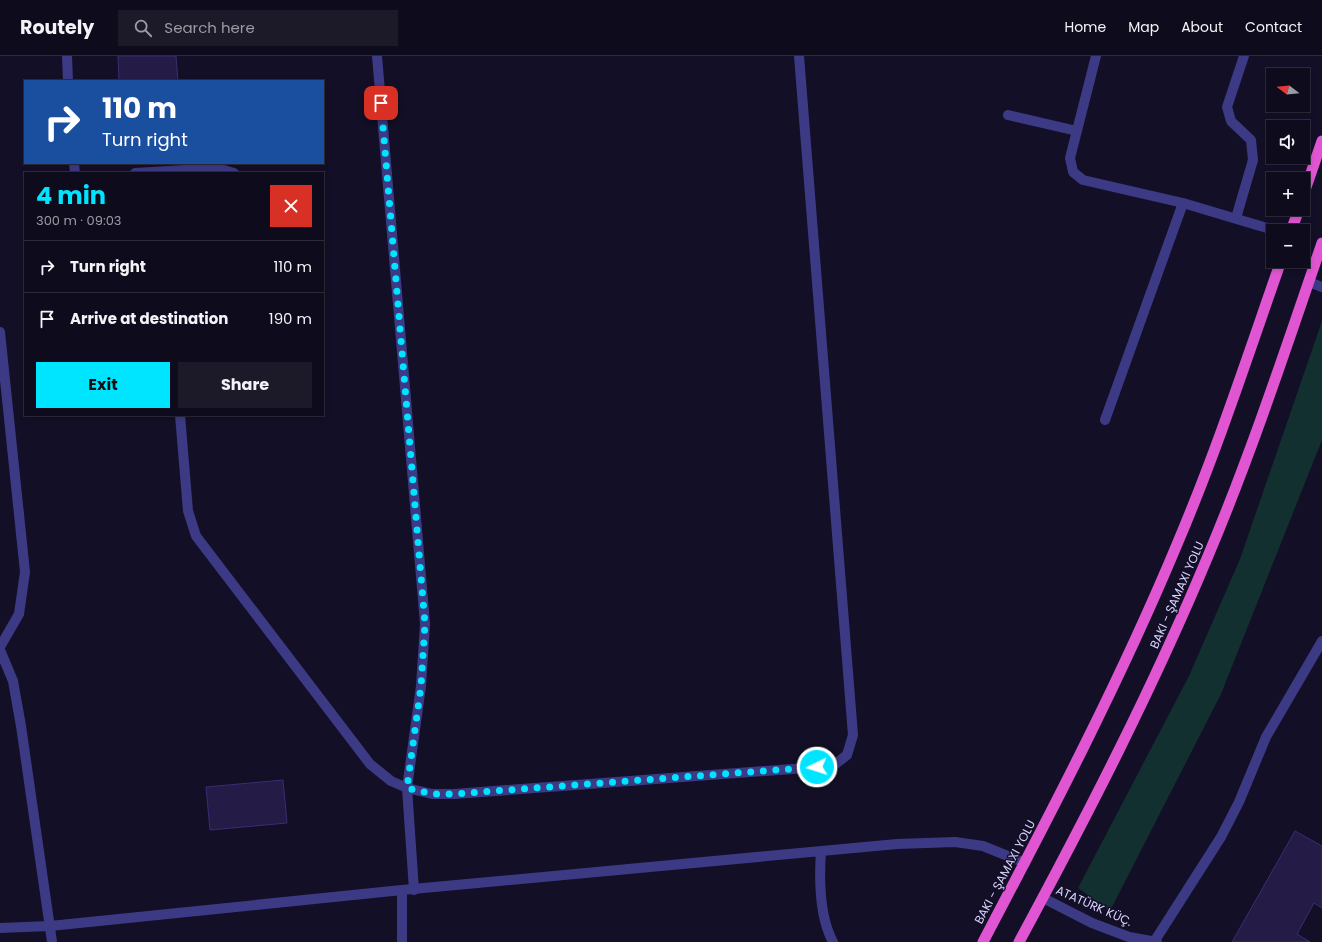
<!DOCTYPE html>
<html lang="en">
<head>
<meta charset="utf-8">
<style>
  :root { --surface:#0e0b1c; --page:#1c1929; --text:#f1f3f6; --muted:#9b9ba3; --line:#2e2b3b; --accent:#00e5ff }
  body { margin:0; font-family:Poppins,sans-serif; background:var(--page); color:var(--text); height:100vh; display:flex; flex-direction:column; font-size:15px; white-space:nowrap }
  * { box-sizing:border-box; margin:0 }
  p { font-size:13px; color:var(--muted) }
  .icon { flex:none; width:22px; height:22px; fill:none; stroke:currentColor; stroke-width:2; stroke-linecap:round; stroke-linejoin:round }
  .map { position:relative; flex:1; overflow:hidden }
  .side { position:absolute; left:24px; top:116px; width:300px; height:244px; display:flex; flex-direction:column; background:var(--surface); border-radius:0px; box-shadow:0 2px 6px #0003,0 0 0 1px var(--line) }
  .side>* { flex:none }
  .hud { position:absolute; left:24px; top:24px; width:300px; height:84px; border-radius:0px; box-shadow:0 2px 6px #0003,0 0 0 1px var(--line); background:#1a4fa0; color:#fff; overflow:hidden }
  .needle { width:26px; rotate:286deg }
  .fabs { position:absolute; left:1266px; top:12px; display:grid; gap:8px }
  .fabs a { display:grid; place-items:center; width:44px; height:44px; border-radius:0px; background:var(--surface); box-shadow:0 2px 6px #0003,0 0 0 1px var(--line); font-size:20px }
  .pin { position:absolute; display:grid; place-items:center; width:34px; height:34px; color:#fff; margin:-17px; border-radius:8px; box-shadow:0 2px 6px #0006 }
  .me { position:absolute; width:44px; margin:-22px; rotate:266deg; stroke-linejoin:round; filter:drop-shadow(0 0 3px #0008) }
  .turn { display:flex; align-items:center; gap:14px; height:84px; padding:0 12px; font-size:18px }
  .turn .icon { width:52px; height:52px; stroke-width:2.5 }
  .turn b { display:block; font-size:28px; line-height:34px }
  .round { display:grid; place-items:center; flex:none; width:42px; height:42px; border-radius:0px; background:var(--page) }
  .summary { display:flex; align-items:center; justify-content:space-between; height:68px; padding:0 12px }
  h1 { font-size:24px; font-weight:700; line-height:30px; color:var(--accent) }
  .cta { display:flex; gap:8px; margin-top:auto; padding:8px 12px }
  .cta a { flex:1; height:46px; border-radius:0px; background:var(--accent); color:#111; font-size:16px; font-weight:700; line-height:46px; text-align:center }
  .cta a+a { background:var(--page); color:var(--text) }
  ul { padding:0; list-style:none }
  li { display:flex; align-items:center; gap:12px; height:52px; padding:0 12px; border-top:1px solid var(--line) }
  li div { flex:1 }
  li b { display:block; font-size:15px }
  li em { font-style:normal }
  header { display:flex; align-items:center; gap:24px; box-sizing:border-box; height:56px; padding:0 20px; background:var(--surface); border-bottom:1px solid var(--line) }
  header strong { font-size:19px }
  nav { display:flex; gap:22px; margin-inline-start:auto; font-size:14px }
  .search { width:280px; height:36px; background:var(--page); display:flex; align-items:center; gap:10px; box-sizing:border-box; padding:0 14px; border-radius:0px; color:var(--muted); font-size:15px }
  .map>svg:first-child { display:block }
  .green { fill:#12302f }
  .building { fill:#241b47; stroke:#3b2d73 }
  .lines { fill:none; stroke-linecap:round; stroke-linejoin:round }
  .service { stroke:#3d3a85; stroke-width:10 }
  .minor { stroke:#3d3a85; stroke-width:10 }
  .trunk { stroke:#e055d1; stroke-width:11 }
  .route { stroke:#00e5ff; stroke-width:7; stroke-dasharray:0 12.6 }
  .labels { text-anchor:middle; stroke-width:3; stroke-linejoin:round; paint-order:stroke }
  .street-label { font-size:12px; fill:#d9d4ff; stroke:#130f26 }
</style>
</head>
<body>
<header>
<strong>Routely</strong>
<div class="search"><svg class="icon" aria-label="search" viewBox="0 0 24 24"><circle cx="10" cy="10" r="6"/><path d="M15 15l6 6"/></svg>Search here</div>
<nav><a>Home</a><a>Map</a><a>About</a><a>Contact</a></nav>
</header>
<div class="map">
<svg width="1322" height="886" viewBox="0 0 1322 886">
  <rect width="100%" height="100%" fill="#130f26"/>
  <path class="green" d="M 1322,265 L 1322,384 L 1221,638 L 1110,855 L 1078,832 L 1189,620 L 1240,503 Z"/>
  <path class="building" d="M 118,0 L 176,0 L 178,25 L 119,25 Z
    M 283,724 L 287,767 L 210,774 L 206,731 Z
    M 1295,775 L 1322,790 L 1322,852 L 1314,847 L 1297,878 L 1310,886 L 1232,886 Z"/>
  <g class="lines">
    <path class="service" d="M 67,0 L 68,25
      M 377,0 L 425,568 L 421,630 L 407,732 L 432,738 L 454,738 L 833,710 L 847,699 L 853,679 L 799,0
      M 74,107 L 75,117
      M 135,117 L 217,112 L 234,117
      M 180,359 L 188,455 L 196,480 L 370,708 L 391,725 L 407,732 L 414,834
      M 1154,886 L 1221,781 L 1239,746 L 1266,681 L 1322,585"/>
    <path class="minor" d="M 1096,0 L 1070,102 L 1073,116 L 1083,124 L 1183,147 L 1277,175
      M 1008,59 L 1077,75
      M 1236,162 L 1253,104 L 1251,84 L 1231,65 L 1227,51 L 1244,0
      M 1309,226 L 1322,231
      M 0,276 L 25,516 L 19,558 L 0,591
      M 1105,364 L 1183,147
      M 0,594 L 13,625 L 21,670 L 52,886
      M 821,795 C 819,824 819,860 833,886
      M 402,834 L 402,886
      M 1043,842 L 1092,867 L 1129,881 L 1157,886
      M 0,872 L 50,870 L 402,834 L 897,788 L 955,786 L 983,790 L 1025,807"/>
    <path class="trunk" d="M 1303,140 L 1322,85
      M 1291,175 L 1299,153
      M 983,886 C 1052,755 1121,623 1178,486 C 1217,394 1248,299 1281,205
      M 1019,886 C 1087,760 1153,632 1208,500 C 1251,398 1286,292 1322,187"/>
  </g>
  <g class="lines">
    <path class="route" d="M 381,47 L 425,568 L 421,630 L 407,732 L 432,738 L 454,738 L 817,711"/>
  </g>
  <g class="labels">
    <g class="street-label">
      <text transform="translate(1177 539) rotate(-66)" y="4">BAKI - ŞAMAXI YOLU</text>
      <text transform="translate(1005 816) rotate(-62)" y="4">BAKI - ŞAMAXI YOLU</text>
      <text transform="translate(1094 850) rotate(24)" y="4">ATATÜRK KÜÇ.</text>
    </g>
  </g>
</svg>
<div class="fabs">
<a><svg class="needle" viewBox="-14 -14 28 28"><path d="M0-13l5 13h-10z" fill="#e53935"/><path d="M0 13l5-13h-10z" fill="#9b9ba3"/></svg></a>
<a><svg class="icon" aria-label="sound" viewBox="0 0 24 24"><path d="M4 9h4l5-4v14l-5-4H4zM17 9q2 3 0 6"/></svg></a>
<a>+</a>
<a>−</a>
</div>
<div class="pin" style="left:381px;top:47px;background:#d93025"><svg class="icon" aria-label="arrive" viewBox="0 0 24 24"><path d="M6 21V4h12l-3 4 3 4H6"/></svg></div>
<svg class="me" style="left:817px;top:711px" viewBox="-20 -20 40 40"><circle r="17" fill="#00e5ff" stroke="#fff" stroke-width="3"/><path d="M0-11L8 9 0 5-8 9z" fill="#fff"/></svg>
<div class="hud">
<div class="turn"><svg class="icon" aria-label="right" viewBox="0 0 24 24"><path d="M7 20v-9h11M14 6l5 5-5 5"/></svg><div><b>110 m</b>Turn right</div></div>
</div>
<section class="side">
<div class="summary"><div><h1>4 min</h1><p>300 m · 09:03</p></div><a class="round" style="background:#d93025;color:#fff"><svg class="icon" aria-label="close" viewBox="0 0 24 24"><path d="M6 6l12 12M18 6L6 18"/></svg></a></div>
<ul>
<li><svg class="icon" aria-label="right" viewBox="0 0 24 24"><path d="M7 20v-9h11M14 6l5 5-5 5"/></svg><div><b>Turn right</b></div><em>110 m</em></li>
<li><svg class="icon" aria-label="arrive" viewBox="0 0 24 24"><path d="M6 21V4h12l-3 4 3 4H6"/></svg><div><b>Arrive at destination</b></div><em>190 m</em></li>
</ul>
<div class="cta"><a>Exit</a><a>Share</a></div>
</section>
</div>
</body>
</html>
